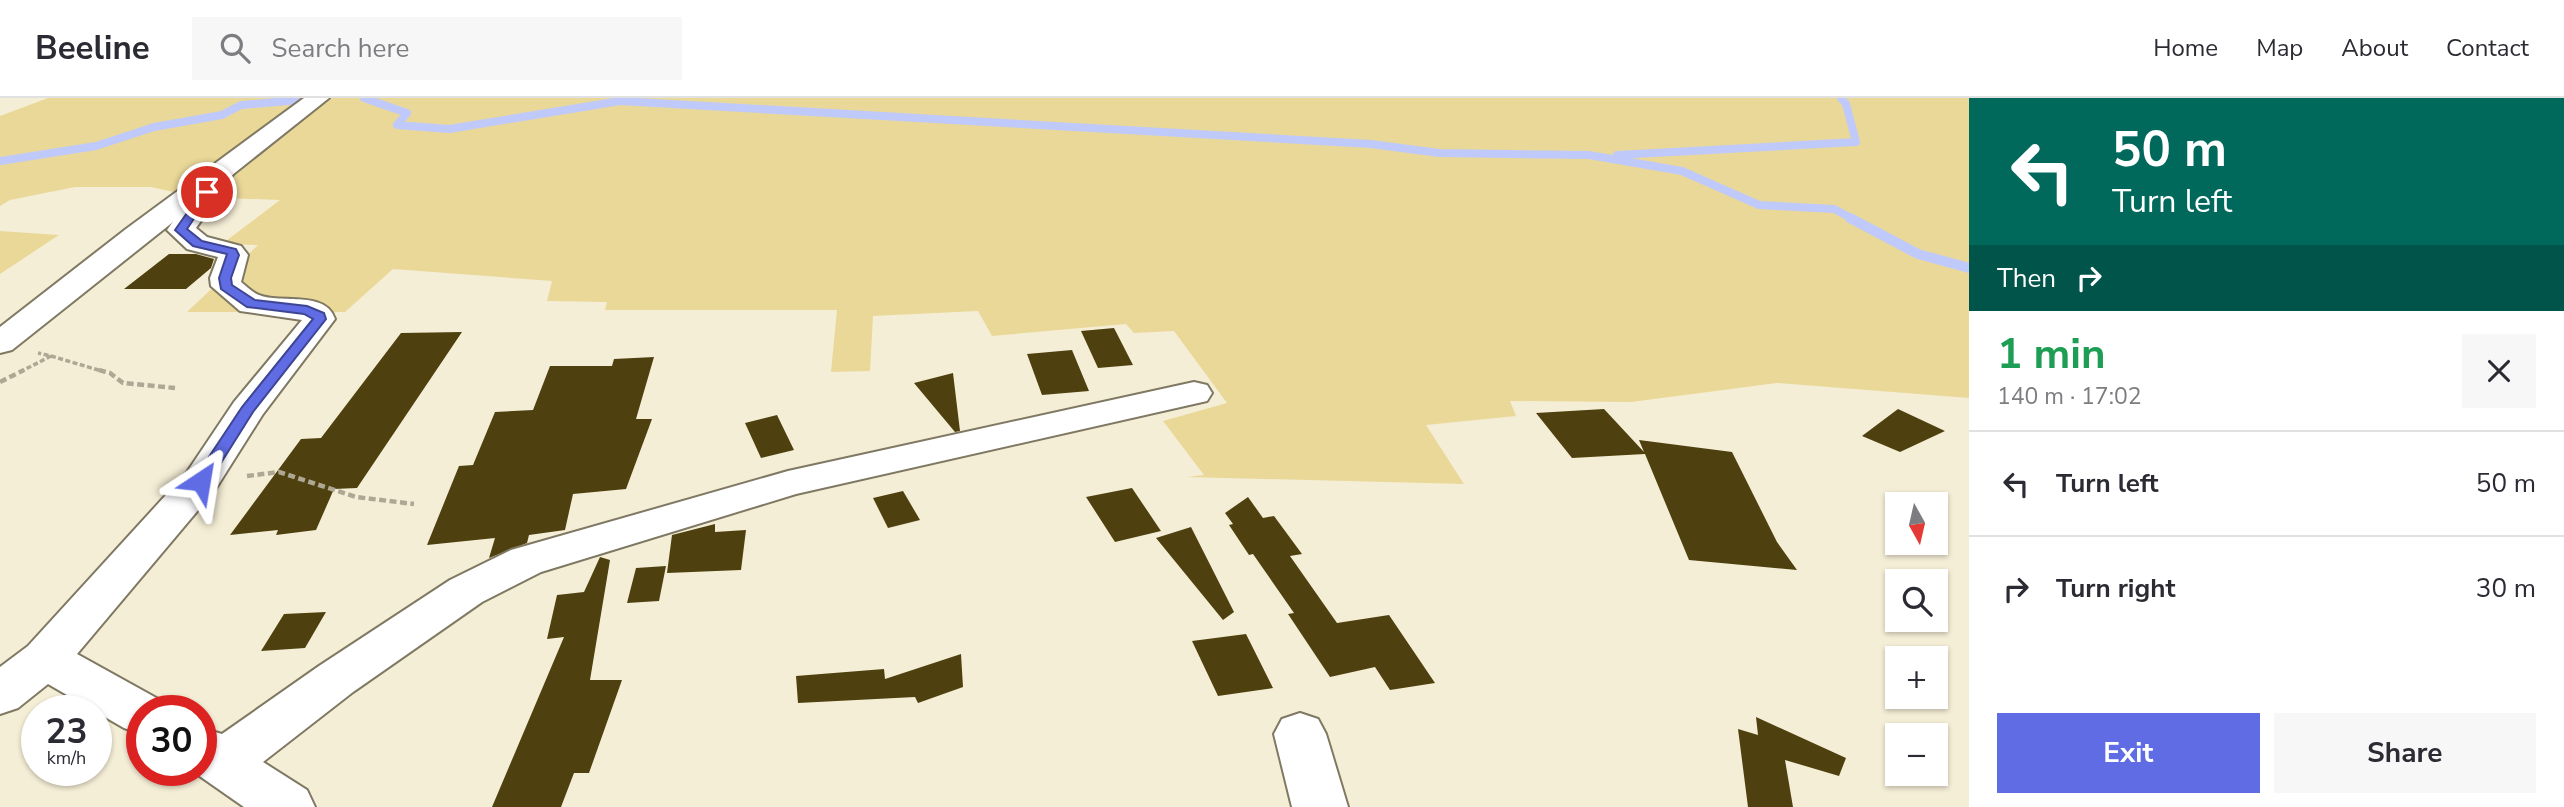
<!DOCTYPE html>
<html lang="en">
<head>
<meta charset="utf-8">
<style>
  :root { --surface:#fff; --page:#f7f7f7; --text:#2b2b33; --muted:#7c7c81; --line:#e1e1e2; --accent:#5f6ce4 }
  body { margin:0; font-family:"Nunito Sans",sans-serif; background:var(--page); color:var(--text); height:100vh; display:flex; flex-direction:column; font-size:26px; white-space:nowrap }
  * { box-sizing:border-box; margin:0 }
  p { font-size:23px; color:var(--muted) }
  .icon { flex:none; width:38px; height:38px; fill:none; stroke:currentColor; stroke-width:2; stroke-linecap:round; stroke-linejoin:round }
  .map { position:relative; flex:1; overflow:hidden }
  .side { display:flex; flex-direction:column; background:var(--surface); width:595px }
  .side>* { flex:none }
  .banner { background:#00695c; color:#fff; overflow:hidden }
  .needle { width:46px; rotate:172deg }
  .tools { position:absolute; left:1885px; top:394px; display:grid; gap:14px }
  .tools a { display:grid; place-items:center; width:63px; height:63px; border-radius:0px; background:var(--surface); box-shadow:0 2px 5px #0004; font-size:35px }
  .speed { position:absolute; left:21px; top:597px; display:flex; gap:14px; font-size:35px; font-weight:700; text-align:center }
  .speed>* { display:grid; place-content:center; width:91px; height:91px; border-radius:50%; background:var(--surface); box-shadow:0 2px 5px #0004; line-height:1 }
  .speed small { font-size:18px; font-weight:400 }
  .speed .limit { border:10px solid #d22; background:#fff; color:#111 }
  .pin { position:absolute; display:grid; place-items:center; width:60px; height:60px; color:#fff; margin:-30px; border:4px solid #fff; border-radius:50%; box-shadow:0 2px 7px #0007 }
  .me { position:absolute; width:77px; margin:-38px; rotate:33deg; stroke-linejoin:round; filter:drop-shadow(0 0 5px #0008) }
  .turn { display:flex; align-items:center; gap:24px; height:147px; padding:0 28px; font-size:32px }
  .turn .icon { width:91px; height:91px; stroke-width:2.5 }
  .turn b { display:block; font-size:49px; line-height:60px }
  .then { display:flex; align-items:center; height:66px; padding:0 28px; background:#0003; gap:14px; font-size:26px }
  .round { display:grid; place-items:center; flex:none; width:74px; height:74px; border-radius:0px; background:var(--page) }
  .head { display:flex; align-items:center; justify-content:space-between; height:119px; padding:0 28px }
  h1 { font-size:42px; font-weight:700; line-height:52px; color:#1e9e55 }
  .primary-button { display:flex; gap:14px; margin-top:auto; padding:14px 28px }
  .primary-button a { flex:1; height:80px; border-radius:0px; background:var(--accent); color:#fff; font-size:28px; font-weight:700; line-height:80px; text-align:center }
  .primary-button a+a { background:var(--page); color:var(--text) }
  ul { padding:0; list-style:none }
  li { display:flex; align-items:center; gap:21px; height:105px; padding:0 28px; border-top:2px solid var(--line) }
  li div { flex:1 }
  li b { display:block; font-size:26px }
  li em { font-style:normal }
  header { display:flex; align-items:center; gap:42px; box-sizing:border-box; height:98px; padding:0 35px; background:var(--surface); border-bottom:2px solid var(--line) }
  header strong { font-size:33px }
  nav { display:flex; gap:38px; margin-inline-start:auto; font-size:24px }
  .search { width:490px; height:63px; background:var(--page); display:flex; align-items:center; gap:18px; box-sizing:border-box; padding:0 24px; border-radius:0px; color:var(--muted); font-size:26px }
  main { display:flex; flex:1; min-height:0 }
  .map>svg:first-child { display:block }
  .green { fill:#ead899 }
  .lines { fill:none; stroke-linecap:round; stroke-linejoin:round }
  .stream-far1 { stroke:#bfcafa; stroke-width:8 }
  .stream { stroke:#bfcafa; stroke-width:10 }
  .building { fill:#4e410f }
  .minor-casing { stroke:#7f7862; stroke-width:4 }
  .major-casing { stroke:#7f7862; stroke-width:4 }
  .path-far1 { stroke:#ada794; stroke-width:3.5; stroke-dasharray:5 2.5; stroke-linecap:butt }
  .path { stroke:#ada794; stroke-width:4.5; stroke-dasharray:7 3.5; stroke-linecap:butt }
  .minor { fill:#fff; fill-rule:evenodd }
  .major { fill:#fff; fill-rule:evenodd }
  .route { fill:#5f6ce4; stroke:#3e4694; stroke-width:2 }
</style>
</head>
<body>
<header>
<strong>Beeline</strong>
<div class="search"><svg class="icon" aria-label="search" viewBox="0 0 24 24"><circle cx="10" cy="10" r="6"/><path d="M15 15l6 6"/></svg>Search here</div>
<nav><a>Home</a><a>Map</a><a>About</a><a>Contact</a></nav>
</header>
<main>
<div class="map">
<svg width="1969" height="709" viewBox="0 0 1969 709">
  <rect width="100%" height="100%" fill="#f5eed6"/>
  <path class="green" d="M 48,0 L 1969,0 L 1969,300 L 1777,285 L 1631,304 L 1510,303 L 1516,318 L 1426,327 L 1464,386 L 1187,379 L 1204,377 L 1163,323 L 1227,305 L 1174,233 L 1134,235 L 1126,226 L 992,238 L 978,213 L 873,218 L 870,273 L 831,274 L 837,212 L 605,212 L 607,204 L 547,203 L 552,183 L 393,171 L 345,214 L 187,214 L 258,147 L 222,146 L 280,102 L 196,99 L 151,89 L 75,89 L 10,102 L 0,108 L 0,18 Z
    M 0,133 L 59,137 L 0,176 Z"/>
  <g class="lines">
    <path class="stream-far1" d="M 364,0 L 407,15 L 397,27 L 449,31 L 620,3 L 1371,46 L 1439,55 L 1589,57 L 1682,73 L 1759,107 L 1834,111 L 1853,121
      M 1617,57 L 1856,44 L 1846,6 L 1841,0
      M 0,63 L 96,48 L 154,29 L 222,17 L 241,7 L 324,0"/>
    <path class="stream" d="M 1850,120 L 1918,156 L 1969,170"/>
  </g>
  <path class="building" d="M 169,156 L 196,156 L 214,161 L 211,170 L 186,191 L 124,191 Z
    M 1114,230 L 1133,267 L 1098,270 L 1081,233 Z
    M 462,234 L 357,390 L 334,391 L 316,432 L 276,437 L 278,432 L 230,437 L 301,341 L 321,340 L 401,235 Z
    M 1072,252 L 1089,293 L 1042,297 L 1027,256 Z
    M 654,259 L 636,321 L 652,321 L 626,391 L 573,396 L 565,432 L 529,437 L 527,445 L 489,460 L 495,440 L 427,447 L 459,368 L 473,367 L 495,314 L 533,312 L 550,268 L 612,268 L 614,261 Z
    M 953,275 L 960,333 L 955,334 L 914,285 Z
    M 1604,311 L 1644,354 L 1639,342 L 1732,354 L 1777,444 L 1797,472 L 1689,462 L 1645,356 L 1572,360 L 1536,315 Z
    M 1898,311 L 1945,333 L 1900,354 L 1862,338 Z
    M 777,317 L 794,352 L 761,360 L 745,325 Z
    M 1132,390 L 1161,433 L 1115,444 L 1086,399 Z
    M 903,393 L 920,422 L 888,430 L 873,400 Z
    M 1248,399 L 1263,420 L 1274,418 L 1302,456 L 1290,458 L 1337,525 L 1389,517 L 1435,585 L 1390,592 L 1375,569 L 1330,579 L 1288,516 L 1294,515 L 1253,456 L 1249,457 L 1229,427 L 1233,426 L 1225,415 Z
    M 715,426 L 715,434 L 746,432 L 741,472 L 667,475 L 672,437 Z
    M 1191,429 L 1234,514 L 1223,522 L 1156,440 Z
    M 600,459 L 610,462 L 590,582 L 622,582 L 589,675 L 574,675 L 561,709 L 492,709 L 564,539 L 547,541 L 557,497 L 584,494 Z
    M 666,468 L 659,503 L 627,505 L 636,470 Z
    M 326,514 L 305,550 L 261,553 L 284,516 Z
    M 1246,536 L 1273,590 L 1218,598 L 1192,543 Z
    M 961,556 L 963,589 L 918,605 L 915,599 L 798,605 L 796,578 L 884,571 L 885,581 Z
    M 1756,619 L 1846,660 L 1839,678 L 1785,662 L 1793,709 L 1748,709 L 1738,631 L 1758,637 Z"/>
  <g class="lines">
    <g class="minor-casing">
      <path id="minor" d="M 220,68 L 229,71 L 233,76 L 196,130 L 207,139 L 241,148 L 248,157 L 241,184 C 246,188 253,195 259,197 C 281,206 326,192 335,221 L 263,316 L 215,392 L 77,556 L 160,602 L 166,612 L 142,612 L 142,636 L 124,630 L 48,586 L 18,610 L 0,616 L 0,569 L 28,548 L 187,374 L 234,304 L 302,222 L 240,213 L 211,188 L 210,180 L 218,159 L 187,151 L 167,132 L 211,71 Z
        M 1194,284 L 1207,287 L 1212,295 L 1207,303 L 796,396 L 541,474 L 482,504 L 353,594 L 263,664 L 307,692 L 315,709 L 244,709 L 191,672 L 201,672 L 201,630 L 222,636 L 319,568 L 450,482 L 511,452 L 788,373 Z
        M 1300,615 L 1318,621 L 1326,636 L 1348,709 L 1292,709 L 1274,636 L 1282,621 Z"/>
    </g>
    <g class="major-casing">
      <path id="major" d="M 304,0 L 329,0 L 12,252 L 0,255 L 0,229 L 126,131 Z"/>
    </g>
    <path class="path-far1" d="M 51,258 L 105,274
      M 20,274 L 51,258 L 38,255"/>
    <path class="path" d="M 99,272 L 110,275 L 123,285 L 175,290
      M 0,284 L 24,272
      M 247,378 L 279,374 L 356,399 L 414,406"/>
    <use href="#minor" class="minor"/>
    <use href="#major" class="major"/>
  </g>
  <path class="route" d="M 203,92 L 212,94 L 187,131 L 202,143 L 236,151 L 239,157 L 231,180 L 232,187 L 255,202 L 307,208 L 324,215 L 326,221 L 253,314 L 207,387 L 201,388 L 193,383 L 242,309 L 313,221 L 304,216 L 247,209 L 221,191 L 219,180 L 227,156 L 193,148 L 175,132 Z"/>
</svg>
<div class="tools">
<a><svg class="needle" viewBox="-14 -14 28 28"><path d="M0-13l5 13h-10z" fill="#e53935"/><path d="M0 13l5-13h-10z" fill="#7c7c81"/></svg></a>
<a><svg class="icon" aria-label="search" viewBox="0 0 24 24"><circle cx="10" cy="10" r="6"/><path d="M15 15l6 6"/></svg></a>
<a>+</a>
<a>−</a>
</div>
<div class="speed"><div>23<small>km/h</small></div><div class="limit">30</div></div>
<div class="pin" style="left:207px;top:94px;background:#d93025"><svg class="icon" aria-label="arrive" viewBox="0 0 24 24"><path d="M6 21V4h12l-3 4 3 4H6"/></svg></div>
<svg class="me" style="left:201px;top:383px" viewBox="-20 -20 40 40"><path d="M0-17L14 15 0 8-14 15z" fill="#5f6ce4" stroke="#fff" stroke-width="4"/></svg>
</div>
<section class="side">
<div class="banner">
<div class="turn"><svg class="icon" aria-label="left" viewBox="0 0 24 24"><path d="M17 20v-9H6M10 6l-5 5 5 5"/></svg><div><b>50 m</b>Turn left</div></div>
<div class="then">Then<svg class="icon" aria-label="right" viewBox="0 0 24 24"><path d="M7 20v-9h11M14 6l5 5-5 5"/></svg></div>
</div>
<div class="head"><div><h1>1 min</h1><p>140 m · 17:02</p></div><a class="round"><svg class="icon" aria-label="close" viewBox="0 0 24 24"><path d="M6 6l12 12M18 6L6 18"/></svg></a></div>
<ul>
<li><svg class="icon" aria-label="left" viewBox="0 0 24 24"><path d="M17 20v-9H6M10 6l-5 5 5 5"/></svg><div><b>Turn left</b></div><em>50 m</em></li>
<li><svg class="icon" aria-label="right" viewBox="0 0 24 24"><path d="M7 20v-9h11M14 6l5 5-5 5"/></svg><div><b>Turn right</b></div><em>30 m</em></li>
</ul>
<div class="primary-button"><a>Exit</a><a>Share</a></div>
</section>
</main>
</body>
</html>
